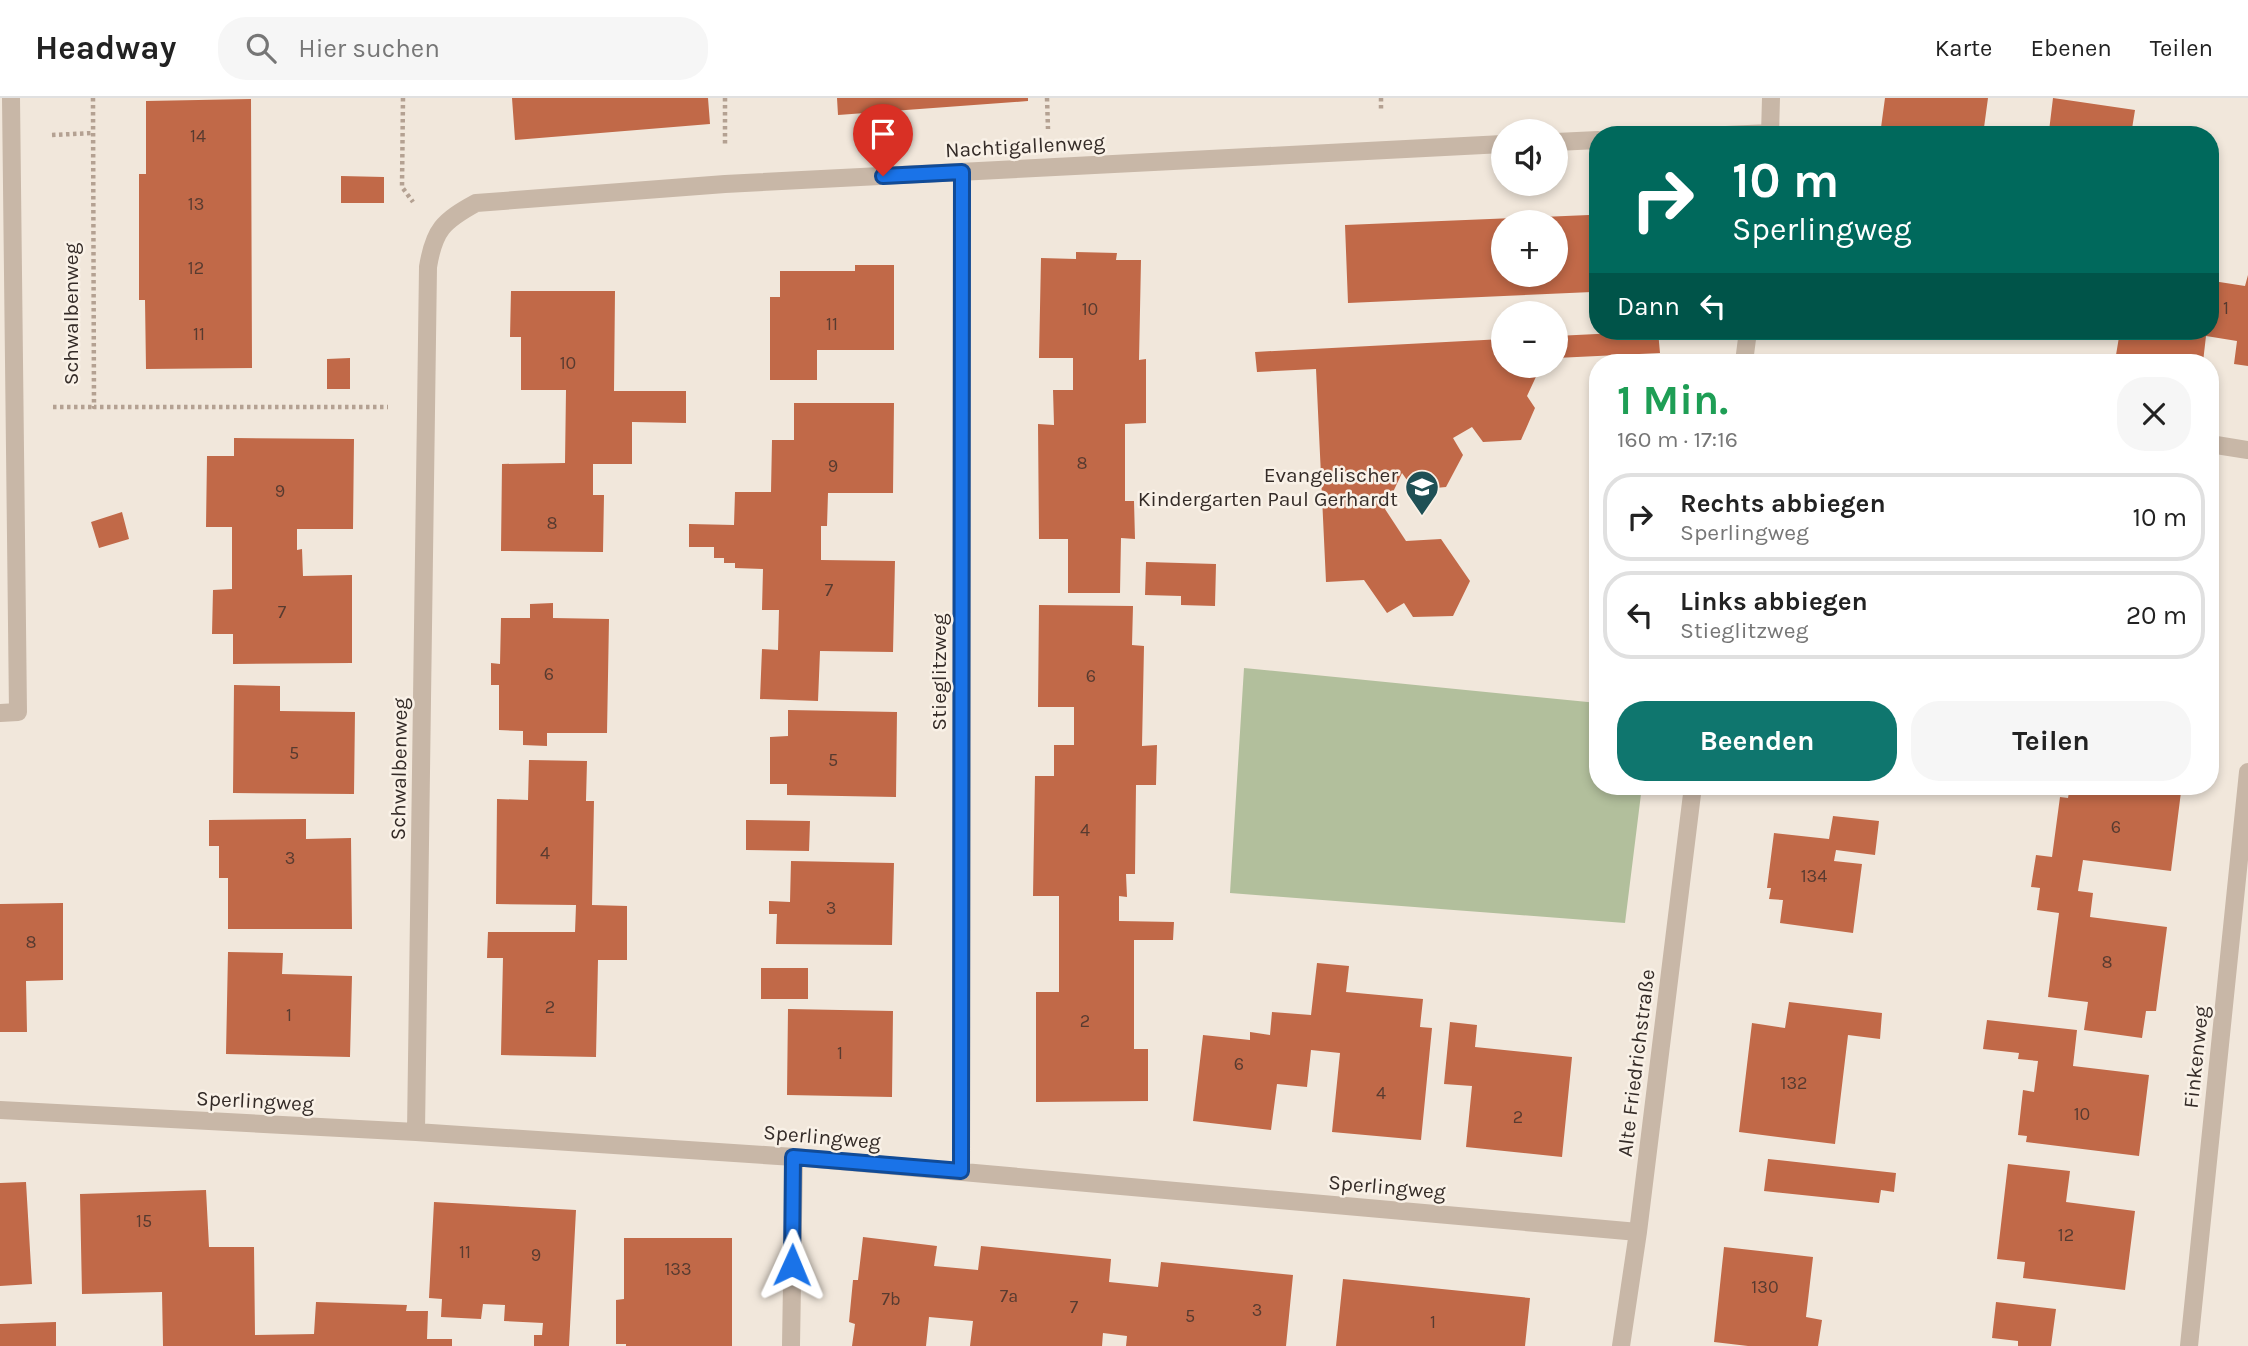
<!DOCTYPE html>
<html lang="de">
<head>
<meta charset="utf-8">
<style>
  :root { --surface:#fff; --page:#f6f6f6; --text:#222; --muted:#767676; --line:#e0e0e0; --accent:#0f766e }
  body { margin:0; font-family:Karla,sans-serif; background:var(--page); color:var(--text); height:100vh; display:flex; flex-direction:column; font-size:26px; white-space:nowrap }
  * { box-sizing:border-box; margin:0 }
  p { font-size:23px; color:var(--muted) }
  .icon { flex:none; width:38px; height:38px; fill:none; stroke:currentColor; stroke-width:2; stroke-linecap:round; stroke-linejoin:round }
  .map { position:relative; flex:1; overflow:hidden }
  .details { position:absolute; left:1589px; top:256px; width:630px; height:441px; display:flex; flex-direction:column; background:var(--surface); border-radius:28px; box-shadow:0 4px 10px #0003 }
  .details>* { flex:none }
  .top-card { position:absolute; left:1589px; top:28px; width:630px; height:214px; border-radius:28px; box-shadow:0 4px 10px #0003; background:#00695c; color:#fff; overflow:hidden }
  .tools { position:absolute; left:1491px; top:21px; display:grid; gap:14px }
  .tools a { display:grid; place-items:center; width:77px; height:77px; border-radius:50%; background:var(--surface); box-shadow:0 4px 10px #0003; font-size:35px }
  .pin { position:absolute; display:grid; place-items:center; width:60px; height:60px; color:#fff; margin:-72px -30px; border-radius:50% 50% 50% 0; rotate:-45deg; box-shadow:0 0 7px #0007 }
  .pin .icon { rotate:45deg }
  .me { position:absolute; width:77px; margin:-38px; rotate:1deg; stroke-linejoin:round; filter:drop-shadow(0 0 5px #0008) }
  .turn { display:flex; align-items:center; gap:24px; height:147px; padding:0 28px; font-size:32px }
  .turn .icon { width:91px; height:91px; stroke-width:2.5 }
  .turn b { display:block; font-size:49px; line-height:60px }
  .then { display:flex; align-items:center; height:66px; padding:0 28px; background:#0003; gap:14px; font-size:26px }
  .round { display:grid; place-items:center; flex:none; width:74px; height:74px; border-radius:28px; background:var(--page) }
  .headline { display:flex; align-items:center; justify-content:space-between; height:119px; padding:0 28px }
  h1 { font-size:42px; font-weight:700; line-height:52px; color:#1e9e55 }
  .button { display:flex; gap:14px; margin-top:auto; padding:14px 28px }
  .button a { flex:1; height:80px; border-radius:28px; background:var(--accent); color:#fff; font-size:28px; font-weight:700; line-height:80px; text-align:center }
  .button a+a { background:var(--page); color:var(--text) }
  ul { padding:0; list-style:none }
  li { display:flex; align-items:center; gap:21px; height:88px; margin:0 14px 10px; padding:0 14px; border:4px solid var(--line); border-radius:28px }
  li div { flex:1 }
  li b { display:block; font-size:26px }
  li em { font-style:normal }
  header { display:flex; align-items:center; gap:42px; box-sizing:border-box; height:98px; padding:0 35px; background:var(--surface); border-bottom:2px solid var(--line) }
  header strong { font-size:33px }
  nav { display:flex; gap:38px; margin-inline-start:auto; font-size:24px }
  .search { width:490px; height:63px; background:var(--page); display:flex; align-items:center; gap:18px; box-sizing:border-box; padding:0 24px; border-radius:28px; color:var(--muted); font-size:26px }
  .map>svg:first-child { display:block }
  .green { fill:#b2bf9c }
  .building { fill:#c16948; fill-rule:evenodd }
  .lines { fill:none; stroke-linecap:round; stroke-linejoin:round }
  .path { stroke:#b4a192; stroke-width:4.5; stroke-dasharray:3.5 3.5; stroke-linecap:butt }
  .minor { stroke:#c8b7a7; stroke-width:18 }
  .route-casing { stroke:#114b97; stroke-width:18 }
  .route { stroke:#1a73e8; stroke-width:12 }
  .labels { text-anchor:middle; stroke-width:5; stroke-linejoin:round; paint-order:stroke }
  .number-label { font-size:18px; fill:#583b30 }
  .street-label { font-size:21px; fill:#352c28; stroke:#f9f1e7 }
  .poi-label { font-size:21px; fill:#352c28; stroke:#f9f1e7; text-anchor:end }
</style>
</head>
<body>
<header>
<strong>Headway</strong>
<div class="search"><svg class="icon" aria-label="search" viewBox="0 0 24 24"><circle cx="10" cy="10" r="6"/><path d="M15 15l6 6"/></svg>Hier suchen</div>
<nav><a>Karte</a><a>Ebenen</a><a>Teilen</a></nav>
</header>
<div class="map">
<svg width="2248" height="1248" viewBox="0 0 2248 1248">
  <rect width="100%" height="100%" fill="#f1e7db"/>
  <path class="green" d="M 1244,570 L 1598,605 L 1598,688 L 1642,688 L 1625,825 L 1230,795 Z"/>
  <path class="building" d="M 512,0 L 708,0 L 710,26 L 515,42 Z
    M 837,0 L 1028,0 L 1028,3 L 838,17 Z
    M 1885,0 L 1988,0 L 1983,37 L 1880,37 Z
    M 2053,0 L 2135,12 L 2131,37 L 2075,37 L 2049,33 Z
    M 251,1 L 252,270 L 146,271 L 145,202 L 139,202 L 139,76 L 146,76 L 146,3 Z
    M 341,78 L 384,79 L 384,105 L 341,105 Z
    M 1589,117 L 1592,194 L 1348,205 L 1345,127 ZM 1503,124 L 1556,124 L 1556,177 L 1503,177 Z
    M 2210,146 L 2218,147 L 2213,183 L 2245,188 L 2248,177 L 2248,268 L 2234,266 L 2237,243 L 2206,238 L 2203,264 L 2115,263 L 2120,233 L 2210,233 Z
    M 1076,154 L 1117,155 L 1116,162 L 1141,162 L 1139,262 L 1146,261 L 1146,325 L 1125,326 L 1125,403 L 1134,403 L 1135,441 L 1121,440 L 1120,495 L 1068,495 L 1068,441 L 1039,441 L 1038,326 L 1054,327 L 1053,292 L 1073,292 L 1073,260 L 1039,260 L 1041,160 L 1076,161 Z
    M 855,167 L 894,167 L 894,252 L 817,252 L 817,282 L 770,282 L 770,199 L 780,199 L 780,173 L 855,173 Z
    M 511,193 L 615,193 L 614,293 L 686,293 L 686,325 L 632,324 L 632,366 L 593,366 L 593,397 L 604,397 L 603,454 L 501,453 L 502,366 L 565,365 L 566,292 L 521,292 L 521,239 L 510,239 Z
    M 1658,233 L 1660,255 L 1556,260 L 1556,238 Z
    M 1503,241 L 1503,268 L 1541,268 L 1527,298 L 1535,310 L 1521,342 L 1483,344 L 1472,329 L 1453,340 L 1463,357 L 1446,389 L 1414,392 L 1402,375 L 1385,411 L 1406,443 L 1441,441 L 1470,483 L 1453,518 L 1413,519 L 1404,505 L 1387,515 L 1364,482 L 1326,484 L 1316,271 L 1257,274 L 1255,254 Z
    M 350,260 L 350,291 L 327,291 L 327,261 Z
    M 794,305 L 894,305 L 893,395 L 828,395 L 827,428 L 821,428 L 821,462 L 895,463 L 893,554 L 820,553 L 818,603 L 760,601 L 762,551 L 778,552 L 779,512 L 762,512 L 763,471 L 735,470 L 735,465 L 724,465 L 724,460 L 714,460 L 714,449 L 689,449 L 689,426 L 734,427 L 735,394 L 771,394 L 772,342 L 794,342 Z
    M 234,340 L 354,341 L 353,431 L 297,431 L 297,452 L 302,451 L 303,478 L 352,477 L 352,565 L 233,566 L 233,536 L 212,536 L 213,492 L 232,491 L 232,429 L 206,429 L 207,358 L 234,358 Z
    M 122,414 L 129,441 L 99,450 L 91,424 Z
    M 1146,464 L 1216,466 L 1215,508 L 1181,507 L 1181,498 L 1145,497 Z
    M 553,505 L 553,520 L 609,521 L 607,635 L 547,635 L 547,648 L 523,647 L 523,633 L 499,632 L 499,587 L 491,587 L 491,565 L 500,566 L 501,520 L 530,520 L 530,506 Z
    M 1039,507 L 1133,508 L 1132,547 L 1144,548 L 1142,648 L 1157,647 L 1156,687 L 1136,687 L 1135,776 L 1126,776 L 1127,799 L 1119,798 L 1119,823 L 1174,824 L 1173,842 L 1134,842 L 1134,951 L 1148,951 L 1148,1003 L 1036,1004 L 1036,894 L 1059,894 L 1059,798 L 1033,798 L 1035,678 L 1054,678 L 1054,647 L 1074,647 L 1074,609 L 1038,609 Z
    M 234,587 L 280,588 L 280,613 L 355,614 L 354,696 L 233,695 Z
    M 788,612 L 897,614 L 896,699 L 787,697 L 787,686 L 770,686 L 770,639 L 788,638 Z
    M 529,662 L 587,663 L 586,703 L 594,703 L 592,807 L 627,808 L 627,862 L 598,862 L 596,959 L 501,957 L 503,860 L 487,860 L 488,834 L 575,834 L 576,807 L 496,806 L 497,701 L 528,702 Z
    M 2070,688 L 2138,688 L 2181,694 L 2171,773 L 2083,762 L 2078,793 L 2093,795 L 2090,819 L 2167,829 L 2156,913 L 2146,913 L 2142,940 L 2084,932 L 2088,904 L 2048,899 L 2059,815 L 2037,812 L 2040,790 L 2031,789 L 2036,757 L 2052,759 L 2060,699 L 2068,700 Z
    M 1833,718 L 1879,723 L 1875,757 L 1836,752 L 1834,763 L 1862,766 L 1853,835 L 1780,825 L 1783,802 L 1769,801 L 1771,790 L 1767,790 L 1774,735 L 1829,741 Z
    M 306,721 L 306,741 L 351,740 L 352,831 L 228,831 L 228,780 L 219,780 L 219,748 L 209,748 L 209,722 Z
    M 746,722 L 810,723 L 809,753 L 746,752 Z
    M 791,763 L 894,765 L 892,847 L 776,846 L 777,816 L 769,816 L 769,803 L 790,804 Z
    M 63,805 L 63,882 L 26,883 L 27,934 L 0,934 L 0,806 Z
    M 228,854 L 283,855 L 282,876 L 352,878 L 350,959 L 226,956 Z
    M 1317,865 L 1349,868 L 1346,894 L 1423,901 L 1420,929 L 1432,930 L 1421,1042 L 1332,1034 L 1340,955 L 1311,952 L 1307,989 L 1277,986 L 1271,1032 L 1193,1023 L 1203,937 L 1250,942 L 1250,934 L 1270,937 L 1272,914 L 1311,917 Z
    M 761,870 L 808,870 L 808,901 L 761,901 Z
    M 1789,904 L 1882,915 L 1880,941 L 1848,937 L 1835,1046 L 1739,1034 L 1752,925 L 1785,930 Z
    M 788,911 L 893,913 L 892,999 L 787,997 Z
    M 1987,922 L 2077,932 L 2073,968 L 2149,977 L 2139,1058 L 2026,1044 L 2027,1038 L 2018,1037 L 2023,992 L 2034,994 L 2038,963 L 2018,961 L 2019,955 L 1983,951 Z
    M 1450,924 L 1477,927 L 1475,949 L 1572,959 L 1562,1059 L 1466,1049 L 1472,988 L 1444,986 Z
    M 1768,1061 L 1896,1075 L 1894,1094 L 1881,1092 L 1879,1105 L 1764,1093 Z
    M 2008,1066 L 2070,1073 L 2066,1104 L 2135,1113 L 2125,1192 L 2023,1180 L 2025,1164 L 1997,1161 Z
    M 26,1084 L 32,1186 L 0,1188 L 0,1085 Z
    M 206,1092 L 209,1149 L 254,1149 L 255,1237 L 314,1236 L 316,1204 L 407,1207 L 406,1213 L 428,1213 L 427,1241 L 452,1241 L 452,1248 L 163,1248 L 162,1194 L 82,1196 L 80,1096 Z
    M 434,1104 L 576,1112 L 569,1248 L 534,1248 L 534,1237 L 542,1237 L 543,1225 L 504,1223 L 505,1207 L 483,1206 L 481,1221 L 441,1219 L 442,1201 L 429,1200 Z
    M 863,1139 L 937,1148 L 934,1168 L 978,1172 L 981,1148 L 1111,1161 L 1109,1184 L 1158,1189 L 1161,1164 L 1293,1177 L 1286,1248 L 1126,1248 L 1127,1238 L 1103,1235 L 1102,1248 L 970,1248 L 973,1223 L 929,1219 L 926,1248 L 852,1248 L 855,1226 L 849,1224 L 853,1182 L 858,1182 Z
    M 624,1140 L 732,1140 L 732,1248 L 626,1248 L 626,1246 L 616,1246 L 616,1202 L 624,1201 Z
    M 1724,1149 L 1813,1159 L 1806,1219 L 1822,1222 L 1818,1248 L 1748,1248 L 1714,1244 Z
    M 1343,1181 L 1530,1200 L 1525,1248 L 1336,1248 Z
    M 1996,1204 L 2056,1211 L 2051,1248 L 2018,1248 L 2018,1243 L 1992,1240 Z
    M 56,1224 L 56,1248 L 0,1248 L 0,1226 Z"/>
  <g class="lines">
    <path class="path" d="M 93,0 L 94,309 L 388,309
      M 403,0 L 402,89 L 413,104
      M 725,0 L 725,48
      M 1047,0 L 1048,31
      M 1381,0 L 1381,13
      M 52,37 L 93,35
      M 53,309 L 94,309"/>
    <path class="minor" d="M 1726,37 L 1770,35
      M 1770,37 L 1771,0
      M 1556,44 L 1598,42
      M 1744,264 L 1748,233
      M 2210,346 L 2248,352
      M 0,615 L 18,614 L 11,0
      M 0,1012 L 416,1034 L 794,1059 L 1638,1134
      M 416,1034 L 428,169 C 434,132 443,123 476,105 L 725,86 L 1503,46
      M 961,1073 L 962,74
      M 791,1248 L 794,1059
      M 1621,1248 L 1638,1134 L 1693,688
      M 2189,1248 L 2248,674"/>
  </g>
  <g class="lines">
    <g class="route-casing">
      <path id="route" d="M 792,1167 L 793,1059 L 961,1073 L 962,74 L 883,78"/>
    </g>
    <use href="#route" class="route"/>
  </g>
  <defs>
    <g id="school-pin" transform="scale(1.75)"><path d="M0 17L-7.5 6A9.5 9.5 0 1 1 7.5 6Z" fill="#1f5055" stroke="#f9f1e7"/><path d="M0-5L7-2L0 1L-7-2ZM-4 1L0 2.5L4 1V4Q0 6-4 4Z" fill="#fff"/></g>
  </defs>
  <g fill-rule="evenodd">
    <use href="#school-pin" x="1422" y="389"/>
  </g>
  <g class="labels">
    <g class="number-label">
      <text x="198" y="44">14</text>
      <text x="196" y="112">13</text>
      <text x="196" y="176">12</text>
      <text x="2226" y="216">1</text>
      <text x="1090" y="217">10</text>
      <text x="832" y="232">11</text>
      <text x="199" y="242">11</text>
      <text x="568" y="271">10</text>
      <text x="1082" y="371">8</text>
      <text x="833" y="374">9</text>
      <text x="280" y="399">9</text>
      <text x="552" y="431">8</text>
      <text x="829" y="498">7</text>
      <text x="282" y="520">7</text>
      <text x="549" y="582">6</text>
      <text x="1091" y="584">6</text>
      <text x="294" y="661">5</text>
      <text x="833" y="668">5</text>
      <text x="2116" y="735">6</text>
      <text x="1085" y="738">4</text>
      <text x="545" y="761">4</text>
      <text x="290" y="766">3</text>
      <text x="1814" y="784">134</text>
      <text x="831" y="816">3</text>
      <text x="31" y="850">8</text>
      <text x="2107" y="870">8</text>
      <text x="550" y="915">2</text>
      <text x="289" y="923">1</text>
      <text x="1085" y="929">2</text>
      <text x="840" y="961">1</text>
      <text x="1239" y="972">6</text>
      <text x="1794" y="991">132</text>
      <text x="1381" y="1001">4</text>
      <text x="2082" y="1022">10</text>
      <text x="1518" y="1025">2</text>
      <text x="144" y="1129">15</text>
      <text x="2066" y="1143">12</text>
      <text x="465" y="1160">11</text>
      <text x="536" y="1163">9</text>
      <text x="678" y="1177">133</text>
      <text x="1765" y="1195">130</text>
      <text x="1009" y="1204">7a</text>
      <text x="891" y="1207">7b</text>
      <text x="1074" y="1215">7</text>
      <text x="1257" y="1218">3</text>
      <text x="1190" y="1224">5</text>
      <text x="1433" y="1230">1</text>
    </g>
    <g class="street-label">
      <text transform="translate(1025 48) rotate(-3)" y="7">Nachtigallenweg</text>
      <text transform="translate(71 216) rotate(-90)" y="7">Schwalbenweg</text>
      <text transform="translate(939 574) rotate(-90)" y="7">Stieglitzweg</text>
      <text transform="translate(399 671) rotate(-89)" y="7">Schwalbenweg</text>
      <text transform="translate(2196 959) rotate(-84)" y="7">Finkenweg</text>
      <text transform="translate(1636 965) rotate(-83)" y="7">Alte Friedrichstraße</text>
      <text transform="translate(255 1003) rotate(3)" y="7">Sperlingweg</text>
      <text transform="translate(822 1039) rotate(5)" y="7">Sperlingweg</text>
      <text transform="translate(1387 1089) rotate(5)" y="7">Sperlingweg</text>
    </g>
    <g class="poi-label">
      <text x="1398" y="384">Evangelischer<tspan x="1398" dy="24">Kindergarten Paul Gerhardt</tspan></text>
    </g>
  </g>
</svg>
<div class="tools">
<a><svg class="icon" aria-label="sound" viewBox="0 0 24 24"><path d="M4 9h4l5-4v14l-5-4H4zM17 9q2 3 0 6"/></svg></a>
<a>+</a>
<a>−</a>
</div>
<div class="pin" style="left:883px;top:78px;background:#d93025"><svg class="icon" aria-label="arrive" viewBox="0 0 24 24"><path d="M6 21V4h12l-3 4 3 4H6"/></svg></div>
<svg class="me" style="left:792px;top:1167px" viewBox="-20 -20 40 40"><path d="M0-17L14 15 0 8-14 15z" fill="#1a73e8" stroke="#fff" stroke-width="4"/></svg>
<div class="top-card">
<div class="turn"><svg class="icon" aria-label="right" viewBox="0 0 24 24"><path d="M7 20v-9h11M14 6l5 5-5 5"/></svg><div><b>10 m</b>Sperlingweg</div></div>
<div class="then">Dann<svg class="icon" aria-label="left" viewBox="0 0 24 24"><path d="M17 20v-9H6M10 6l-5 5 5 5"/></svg></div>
</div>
<section class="details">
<div class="headline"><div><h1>1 Min.</h1><p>160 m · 17:16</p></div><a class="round"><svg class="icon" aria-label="close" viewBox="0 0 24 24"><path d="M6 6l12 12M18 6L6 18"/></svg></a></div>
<ul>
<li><svg class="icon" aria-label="right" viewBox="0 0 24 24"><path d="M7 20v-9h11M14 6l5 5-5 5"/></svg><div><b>Rechts abbiegen</b><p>Sperlingweg</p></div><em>10 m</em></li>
<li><svg class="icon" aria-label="left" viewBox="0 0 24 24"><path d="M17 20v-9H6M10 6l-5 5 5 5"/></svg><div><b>Links abbiegen</b><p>Stieglitzweg</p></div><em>20 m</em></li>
</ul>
<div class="button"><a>Beenden</a><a>Teilen</a></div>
</section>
</div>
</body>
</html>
